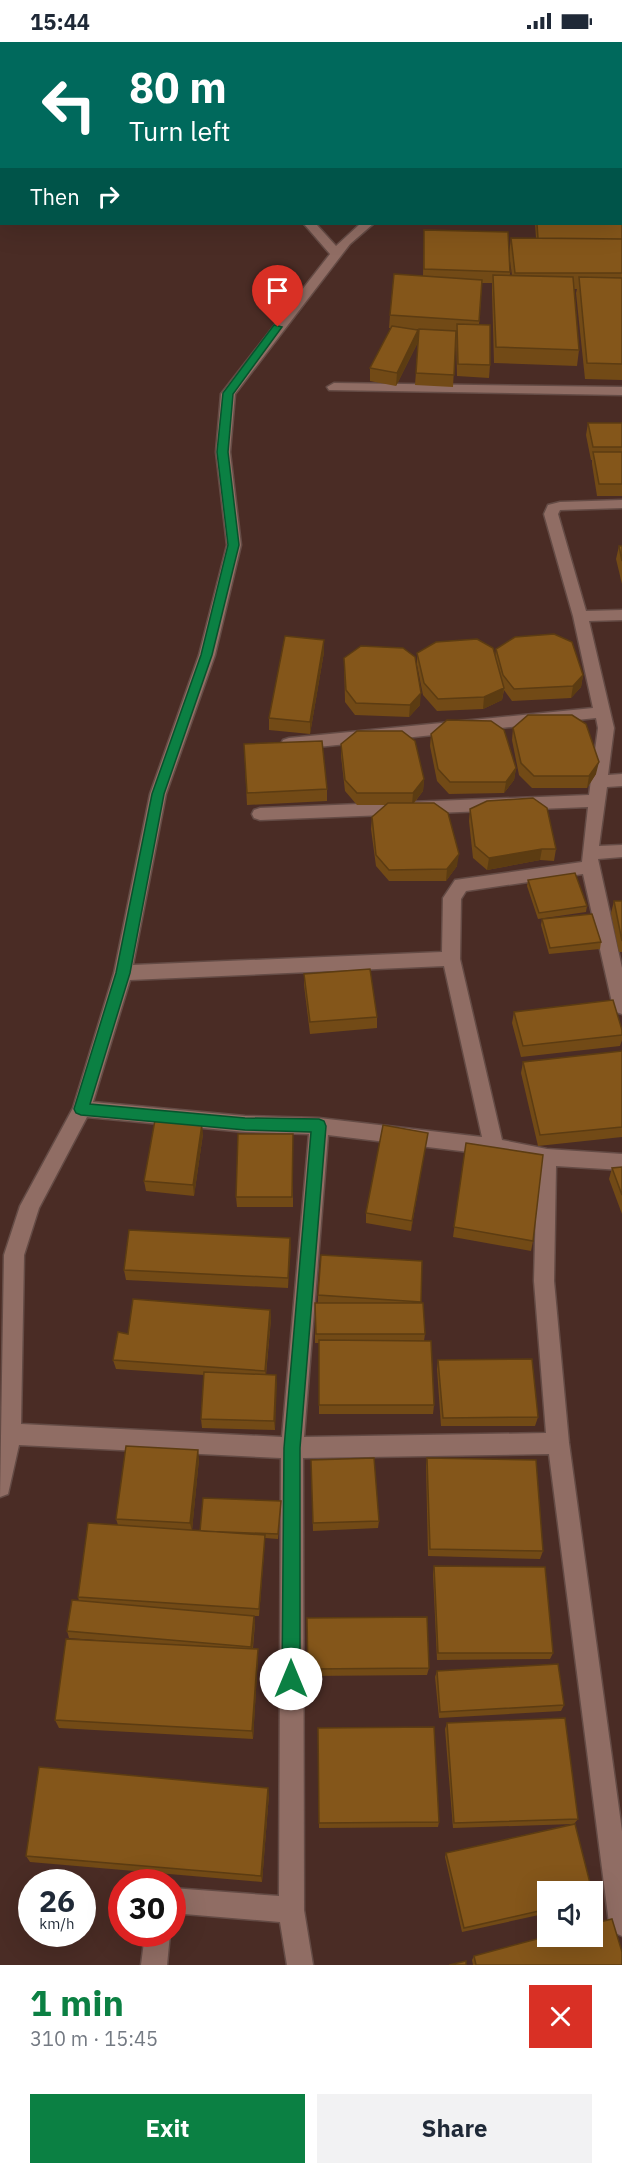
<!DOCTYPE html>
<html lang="en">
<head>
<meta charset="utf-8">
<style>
  :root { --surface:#fff; --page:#f2f2f3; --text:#1f2937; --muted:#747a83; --accent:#0b8043 }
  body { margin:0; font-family:"IBM Plex Sans",sans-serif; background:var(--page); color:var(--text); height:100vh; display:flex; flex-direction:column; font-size:22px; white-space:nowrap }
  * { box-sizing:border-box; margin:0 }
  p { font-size:20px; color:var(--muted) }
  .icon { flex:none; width:33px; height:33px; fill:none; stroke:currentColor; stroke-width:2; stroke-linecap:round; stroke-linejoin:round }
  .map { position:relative; height:1923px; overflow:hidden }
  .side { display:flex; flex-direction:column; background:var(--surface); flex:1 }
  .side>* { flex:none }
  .top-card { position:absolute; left:0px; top:0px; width:622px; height:183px; box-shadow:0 6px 24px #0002; background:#00695c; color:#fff; overflow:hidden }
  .fabs { position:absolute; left:537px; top:1839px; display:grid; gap:12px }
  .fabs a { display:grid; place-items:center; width:66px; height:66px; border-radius:0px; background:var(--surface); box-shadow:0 6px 24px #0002; font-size:30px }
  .speed { position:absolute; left:18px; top:1827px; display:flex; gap:12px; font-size:30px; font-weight:700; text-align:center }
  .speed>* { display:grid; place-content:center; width:78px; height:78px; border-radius:50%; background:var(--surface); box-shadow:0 6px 24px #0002; line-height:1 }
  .speed small { font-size:15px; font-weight:400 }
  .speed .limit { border:9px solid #d22; background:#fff; color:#111 }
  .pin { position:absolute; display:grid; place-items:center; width:51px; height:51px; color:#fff; margin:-62px -26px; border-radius:50% 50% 50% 0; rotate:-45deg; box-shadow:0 0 6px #0007 }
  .pin .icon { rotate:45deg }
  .me { position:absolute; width:66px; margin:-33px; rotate:0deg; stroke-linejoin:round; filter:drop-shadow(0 0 4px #0008) }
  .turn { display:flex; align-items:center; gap:21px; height:126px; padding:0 30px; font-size:27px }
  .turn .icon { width:78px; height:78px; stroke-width:2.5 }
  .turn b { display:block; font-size:42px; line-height:51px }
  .then { display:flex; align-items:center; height:57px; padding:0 30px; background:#0003; gap:12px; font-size:22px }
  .round { display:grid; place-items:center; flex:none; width:63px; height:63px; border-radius:0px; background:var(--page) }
  .summary { display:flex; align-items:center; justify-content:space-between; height:102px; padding:0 30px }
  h1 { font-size:36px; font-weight:800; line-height:45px; color:var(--accent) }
  .primary-button { display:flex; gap:12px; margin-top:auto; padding:12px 30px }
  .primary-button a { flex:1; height:69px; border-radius:0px; background:var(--accent); color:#fff; font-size:24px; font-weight:800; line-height:69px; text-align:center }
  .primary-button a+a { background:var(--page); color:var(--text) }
  .status { display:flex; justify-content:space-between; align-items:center; height:42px; padding:0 30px; background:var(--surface); direction:ltr }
  .status svg { height:16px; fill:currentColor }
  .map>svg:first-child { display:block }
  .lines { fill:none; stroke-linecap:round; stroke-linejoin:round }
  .street-casing { stroke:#644b45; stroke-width:3 }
  .secondary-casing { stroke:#644b45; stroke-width:3 }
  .street { fill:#906d64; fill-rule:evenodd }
  .secondary { fill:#aa6a71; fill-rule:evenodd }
  .wall { fill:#724a16 }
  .shaded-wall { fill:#5c3c12 }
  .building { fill:#84561a; stroke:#5c3c12; stroke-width:1.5 }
  .route { fill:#0b8043; stroke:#07532c; stroke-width:1.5 }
</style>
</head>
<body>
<div class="status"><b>15:44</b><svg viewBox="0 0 49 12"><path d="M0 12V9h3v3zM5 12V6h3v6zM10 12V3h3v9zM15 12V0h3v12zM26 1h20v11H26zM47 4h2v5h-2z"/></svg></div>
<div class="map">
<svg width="622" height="1923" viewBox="0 0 622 1923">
  <rect width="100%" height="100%" fill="#4a2c25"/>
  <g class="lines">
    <g class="street-casing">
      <path id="street" d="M 175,0 L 185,0 L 186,2 L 176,2 Z
        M 350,0 L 368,0 L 349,2 Z
        M 398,0 L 408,0 L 409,2 L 399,2 Z
        M 304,182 L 316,182 L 336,204 L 360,182 L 373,182 L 350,202 L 235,352 L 230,410 L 241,503 L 215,613 L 166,752 L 133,923 L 442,910 L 443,856 L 455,838 L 582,820 L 588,765 L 260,778 L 254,776 L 252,772 L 254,768 L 260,766 L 589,753 L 598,686 L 596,676 L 289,708 L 283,706 L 281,702 L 283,698 L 289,696 L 593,666 L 573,574 L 544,472 L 548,463 L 560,460 L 622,458 L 622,466 L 560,468 L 558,472 L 586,569 L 622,568 L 622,578 L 589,579 L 614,686 L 608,733 L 622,732 L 622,744 L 607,745 L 599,804 L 622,803 L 622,815 L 598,817 L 622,926 L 622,972 L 616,970 L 613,965 L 583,832 L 466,849 L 461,857 L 460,917 L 502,1098 L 547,1107 L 622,1112 L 622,1128 L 556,1124 L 554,1239 L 569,1401 L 622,1789 L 622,1894 L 613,1890 L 609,1881 L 549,1412 L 303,1416 L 304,1868 L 313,1923 L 287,1923 L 280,1880 L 172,1871 L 172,1846 L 279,1854 L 281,1416 L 19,1403 L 8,1452 L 0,1455 L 4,1213 L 20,1164 L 73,1066 L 114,931 L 150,752 L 199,613 L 227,503 L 216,410 L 221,352 L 330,212 ZM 444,924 L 482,1095 L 319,1076 L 245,1074 L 93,1060 L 130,938 ZM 87,1075 L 245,1090 L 309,1092 L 282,1395 L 21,1382 L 24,1213 L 39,1166 ZM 328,1093 L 494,1113 L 537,1121 L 534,1239 L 546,1391 L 304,1395 Z
        M 334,341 L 622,345 L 622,353 L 329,348 L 327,345 Z
        M 145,1892 L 170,1892 L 167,1923 L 141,1923 Z"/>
    </g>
    <g class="secondary-casing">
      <path id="secondary" d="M 603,0 L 613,0 L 613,2 L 603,2 Z
        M 621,39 L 622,39 L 622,48 L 621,48 Z"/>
    </g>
    <use href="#street" class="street"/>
    <use href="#secondary" class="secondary"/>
  </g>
  <path class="wall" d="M 621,123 L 622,123 L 622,338 L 585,337 L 576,251 L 577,247 L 574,247 L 579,308 L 577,324 L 494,321 L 492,249 L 492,241 L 482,241 L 479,283 L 490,323 L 489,336 L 457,334 L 456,290 L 453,345 L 415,343 L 419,287 L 412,287 L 418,288 L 418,300 L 396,344 L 370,339 L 370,326 L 391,286 L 389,286 L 390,273 L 423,234 L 424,188 L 510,230 L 510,233 L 512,233 L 509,212 L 511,196 L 536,196 L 535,182 L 621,182 Z
    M 588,381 L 622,381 L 622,454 L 597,454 L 592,422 L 592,418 L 591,418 L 586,393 Z
    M 619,504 L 622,504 L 622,542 L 616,517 Z
    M 324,598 L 324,610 L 310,692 L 269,688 L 269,676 Z
    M 496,607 L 583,633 L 581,645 L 571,656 L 512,659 L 504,648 L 502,658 L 483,667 L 437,669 L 423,653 L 417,623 L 417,611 L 495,616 Z
    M 344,616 L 420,663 L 409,675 L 355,673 L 345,660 Z
    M 513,686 L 596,732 L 587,746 L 532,746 L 519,733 L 512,698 Z
    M 431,692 L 516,726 L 514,738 L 504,751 L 449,752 L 437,739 L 430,704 Z
    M 244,702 L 327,747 L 327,759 L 247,763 Z
    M 341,702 L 424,737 L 423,749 L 414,761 L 457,824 L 446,839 L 389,839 L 376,824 L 371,787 L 372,775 L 386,763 L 357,763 L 345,749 L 341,714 Z
    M 470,767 L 556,807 L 554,819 L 540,818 L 487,828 L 473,816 L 469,779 Z
    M 528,838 L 587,864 L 586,870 L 538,877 L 527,844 Z
    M 614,859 L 622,859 L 622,910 L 619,910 L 611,871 Z
    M 542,877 L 601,900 L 600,907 L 549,912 L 541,883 Z
    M 304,932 L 377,975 L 377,986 L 310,992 L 304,943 Z
    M 514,970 L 622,988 L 622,998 L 620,1004 L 521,1015 L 512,981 Z
    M 622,1009 L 622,1095 L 538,1104 L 521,1031 L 523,1020 Z
    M 203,1092 L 194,1154 L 146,1149 L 144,1139 Z
    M 293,1092 L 293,1165 L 237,1165 L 236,1155 Z
    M 426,1101 L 411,1189 L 366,1181 L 366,1171 Z
    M 466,1101 L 533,1199 L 531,1209 L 453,1195 Z
    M 622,1125 L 622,1172 L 609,1137 L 612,1126 Z
    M 290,1196 L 288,1246 L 126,1238 L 124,1228 Z
    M 422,1219 L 420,1261 L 425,1292 L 424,1299 L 434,1363 L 433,1372 L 319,1372 L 319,1301 L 315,1301 L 315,1261 L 318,1261 L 318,1253 Z
    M 270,1268 L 271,1277 L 266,1333 L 276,1333 L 275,1388 L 202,1386 L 201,1377 L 204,1333 L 116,1327 L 113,1318 L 128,1292 Z
    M 438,1318 L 538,1375 L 535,1384 L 441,1384 L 437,1327 Z
    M 427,1416 L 543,1509 L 540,1517 L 428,1514 L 426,1424 Z
    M 199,1417 L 192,1488 L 200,1489 L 281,1463 L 278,1497 L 265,1496 L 259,1574 L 254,1574 L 255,1581 L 253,1606 L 258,1607 L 258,1615 L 253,1697 L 59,1686 L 55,1678 L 109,1599 L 69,1596 L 67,1589 L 79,1559 L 78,1555 L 118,1483 L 116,1477 Z
    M 311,1418 L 379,1479 L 378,1486 L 313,1489 Z
    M 434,1524 L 553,1611 L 550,1617 L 437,1618 L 433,1532 Z
    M 307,1576 L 429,1626 L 427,1633 L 308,1634 Z
    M 437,1629 L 564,1663 L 561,1669 L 439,1676 L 435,1635 Z
    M 447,1681 L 578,1777 L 574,1782 L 594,1857 L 592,1859 L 592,1850 L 548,1850 L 548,1871 L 462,1890 L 445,1815 L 446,1811 L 573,1782 L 453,1786 L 445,1687 Z
    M 318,1686 L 439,1780 L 438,1785 L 319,1786 Z
    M 269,1752 L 262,1840 L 30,1820 L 26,1814 Z
    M 474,1914 L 622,1923 L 473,1923 L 472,1918 Z"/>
  <path class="shaded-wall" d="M 418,288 L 418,300 L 396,344 L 397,331 Z
    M 324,598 L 324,610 L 310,692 L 310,680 Z
    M 583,633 L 581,645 L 571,656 L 573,644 Z
    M 504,646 L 502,658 L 483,667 L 484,655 Z
    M 421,651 L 420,663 L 409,675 L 410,663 Z
    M 599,720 L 596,732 L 587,746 L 589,734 Z
    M 516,726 L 514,738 L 504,751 L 506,740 Z
    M 424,737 L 423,749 L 412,763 L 413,751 Z
    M 542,807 L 540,818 L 487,828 L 489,816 Z
    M 459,812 L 457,824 L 446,839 L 447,827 Z
    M 202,1082 L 203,1092 L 194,1154 L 193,1143 Z
    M 428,1091 L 426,1101 L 411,1189 L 412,1179 Z
    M 290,1196 L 291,1206 L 288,1246 L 288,1236 Z
    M 270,1268 L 271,1277 L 265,1338 L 265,1329 Z
    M 276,1333 L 277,1342 L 275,1388 L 274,1379 Z
    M 198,1408 L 199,1417 L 192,1489 L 190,1481 Z
    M 265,1493 L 265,1500 L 259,1574 L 259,1567 Z
    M 254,1574 L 255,1581 L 252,1611 L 251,1605 Z
    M 258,1607 L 258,1615 L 253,1697 L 252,1689 Z
    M 268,1746 L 269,1752 L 262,1840 L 261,1834 Z"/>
  <path class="building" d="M 456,0 L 485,0 L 487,2 L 458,2 Z
    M 506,0 L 529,0 L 530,2 L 507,2 Z
    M 557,0 L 578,0 L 579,2 L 558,2 Z
    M 621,123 L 622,123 L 622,136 L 621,136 Z
    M 621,140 L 622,140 L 622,178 L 621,178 Z
    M 621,179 L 622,179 L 622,197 L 538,196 L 537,182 L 621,182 Z
    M 424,188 L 508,190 L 510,230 L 424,227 Z
    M 511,196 L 622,197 L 622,231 L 515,231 Z
    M 394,232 L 482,238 L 479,279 L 390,273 Z
    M 493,233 L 573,235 L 579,308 L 496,305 Z
    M 579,235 L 622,236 L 622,322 L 587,321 Z
    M 457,282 L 490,283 L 490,323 L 458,322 Z
    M 392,284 L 418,288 L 397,331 L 370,326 Z
    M 419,287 L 456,289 L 454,333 L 416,331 Z
    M 588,381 L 622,381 L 622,405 L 593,405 Z
    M 593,410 L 622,410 L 622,442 L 599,442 Z
    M 619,504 L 622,504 L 622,519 Z
    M 554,592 L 572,600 L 583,633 L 573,644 L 514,647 L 503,633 L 496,607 L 515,595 Z
    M 285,594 L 324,598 L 310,680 L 269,676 Z
    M 477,597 L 493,606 L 504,646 L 484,655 L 438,657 L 424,641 L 417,611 L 436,600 Z
    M 361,604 L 403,606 L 415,615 L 421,651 L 410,663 L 356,661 L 346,648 L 344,616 Z
    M 528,673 L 572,673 L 586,682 L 599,720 L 589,734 L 534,734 L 521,721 L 513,686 Z
    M 447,678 L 491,679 L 504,688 L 516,726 L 506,740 L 450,740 L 438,727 L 431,692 Z
    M 357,689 L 402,689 L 415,699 L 424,737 L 413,751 L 357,751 L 345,738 L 341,702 Z
    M 322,699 L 327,747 L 247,751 L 244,702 Z
    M 533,756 L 547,766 L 556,807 L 542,807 L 489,816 L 475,804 L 470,767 L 487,759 Z
    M 388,761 L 434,761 L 448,771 L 459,812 L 447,827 L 389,828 L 376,813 L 372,775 Z
    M 575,831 L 587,864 L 539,871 L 528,838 Z
    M 614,859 L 622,859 L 622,899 Z
    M 592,872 L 601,900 L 550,906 L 542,877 Z
    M 370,927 L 377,975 L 310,980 L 304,932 Z
    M 613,958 L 622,988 L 622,993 L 523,1004 L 514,970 Z
    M 622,1009 L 622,1085 L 540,1093 L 523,1020 Z
    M 155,1078 L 202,1082 L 193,1143 L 144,1139 Z
    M 383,1083 L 428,1091 L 412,1179 L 366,1171 Z
    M 238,1092 L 293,1092 L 292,1155 L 236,1155 Z
    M 466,1101 L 543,1113 L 533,1199 L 454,1185 Z
    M 622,1125 L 622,1153 L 612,1126 Z
    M 129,1188 L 290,1196 L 288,1236 L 124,1228 Z
    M 321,1213 L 422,1219 L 421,1260 L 318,1253 Z
    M 133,1257 L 270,1268 L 265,1329 L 113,1318 L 118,1290 L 128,1292 Z
    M 315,1261 L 423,1261 L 425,1292 L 316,1292 Z
    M 319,1298 L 431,1299 L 434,1363 L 319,1363 Z
    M 532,1317 L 538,1375 L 443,1376 L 438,1318 Z
    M 204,1330 L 276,1333 L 274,1379 L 201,1377 Z
    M 126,1404 L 198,1408 L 190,1481 L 116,1477 Z
    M 374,1416 L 379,1479 L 313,1481 L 311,1418 Z
    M 427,1416 L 536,1418 L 543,1509 L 430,1507 Z
    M 203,1456 L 281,1459 L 278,1492 L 200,1489 Z
    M 88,1481 L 265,1493 L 259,1567 L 78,1555 Z
    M 434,1524 L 545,1525 L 553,1611 L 438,1611 Z
    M 72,1558 L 254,1574 L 251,1605 L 67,1589 Z
    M 427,1575 L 429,1626 L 308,1627 L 307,1576 Z
    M 66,1597 L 258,1607 L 252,1689 L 55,1678 Z
    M 558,1622 L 564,1663 L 440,1670 L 437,1629 Z
    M 565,1676 L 578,1777 L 454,1781 L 447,1681 Z
    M 434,1685 L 439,1780 L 319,1781 L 318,1686 Z
    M 39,1725 L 268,1746 L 261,1834 L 26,1814 Z
    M 575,1782 L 594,1857 L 592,1857 L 592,1850 L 548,1850 L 548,1867 L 464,1886 L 446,1811 Z
    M 612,1877 L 622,1910 L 622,1923 L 476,1923 L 474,1914 L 548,1894 L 592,1894 L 592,1882 Z
    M 466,1919 L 466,1923 L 449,1923 Z"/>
  <path class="route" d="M 274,283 L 282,285 L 233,352 L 228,410 L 239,503 L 212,613 L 164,752 L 130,931 L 90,1062 L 245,1076 L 319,1077 L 324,1079 L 326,1084 L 300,1406 L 300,1637 L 298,1643 L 291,1646 L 285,1643 L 282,1637 L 284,1406 L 311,1090 L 245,1088 L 81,1073 L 76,1071 L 74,1067 L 116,931 L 152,752 L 201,613 L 228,503 L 217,410 L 223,351 Z"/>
</svg>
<div class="fabs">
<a><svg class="icon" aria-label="sound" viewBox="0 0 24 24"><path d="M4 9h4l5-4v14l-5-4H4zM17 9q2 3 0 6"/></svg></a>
</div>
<div class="speed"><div>26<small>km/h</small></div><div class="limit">30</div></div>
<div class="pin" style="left:278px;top:285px;background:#d93025"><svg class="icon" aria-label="arrive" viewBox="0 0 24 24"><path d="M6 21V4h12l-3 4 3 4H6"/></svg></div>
<svg class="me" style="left:291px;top:1637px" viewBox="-20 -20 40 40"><circle r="19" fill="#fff"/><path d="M0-13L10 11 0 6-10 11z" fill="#0b8043"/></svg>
<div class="top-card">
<div class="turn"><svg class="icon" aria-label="left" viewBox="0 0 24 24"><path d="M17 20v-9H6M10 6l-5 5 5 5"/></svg><div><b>80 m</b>Turn left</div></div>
<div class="then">Then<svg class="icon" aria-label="right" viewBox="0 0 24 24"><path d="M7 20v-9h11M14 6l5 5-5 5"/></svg></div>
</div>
</div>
<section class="side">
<div class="summary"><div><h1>1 min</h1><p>310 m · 15:45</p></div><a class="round" style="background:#d93025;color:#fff"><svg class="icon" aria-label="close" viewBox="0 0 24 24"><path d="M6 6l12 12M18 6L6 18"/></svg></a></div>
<div class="primary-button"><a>Exit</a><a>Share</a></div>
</section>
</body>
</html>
